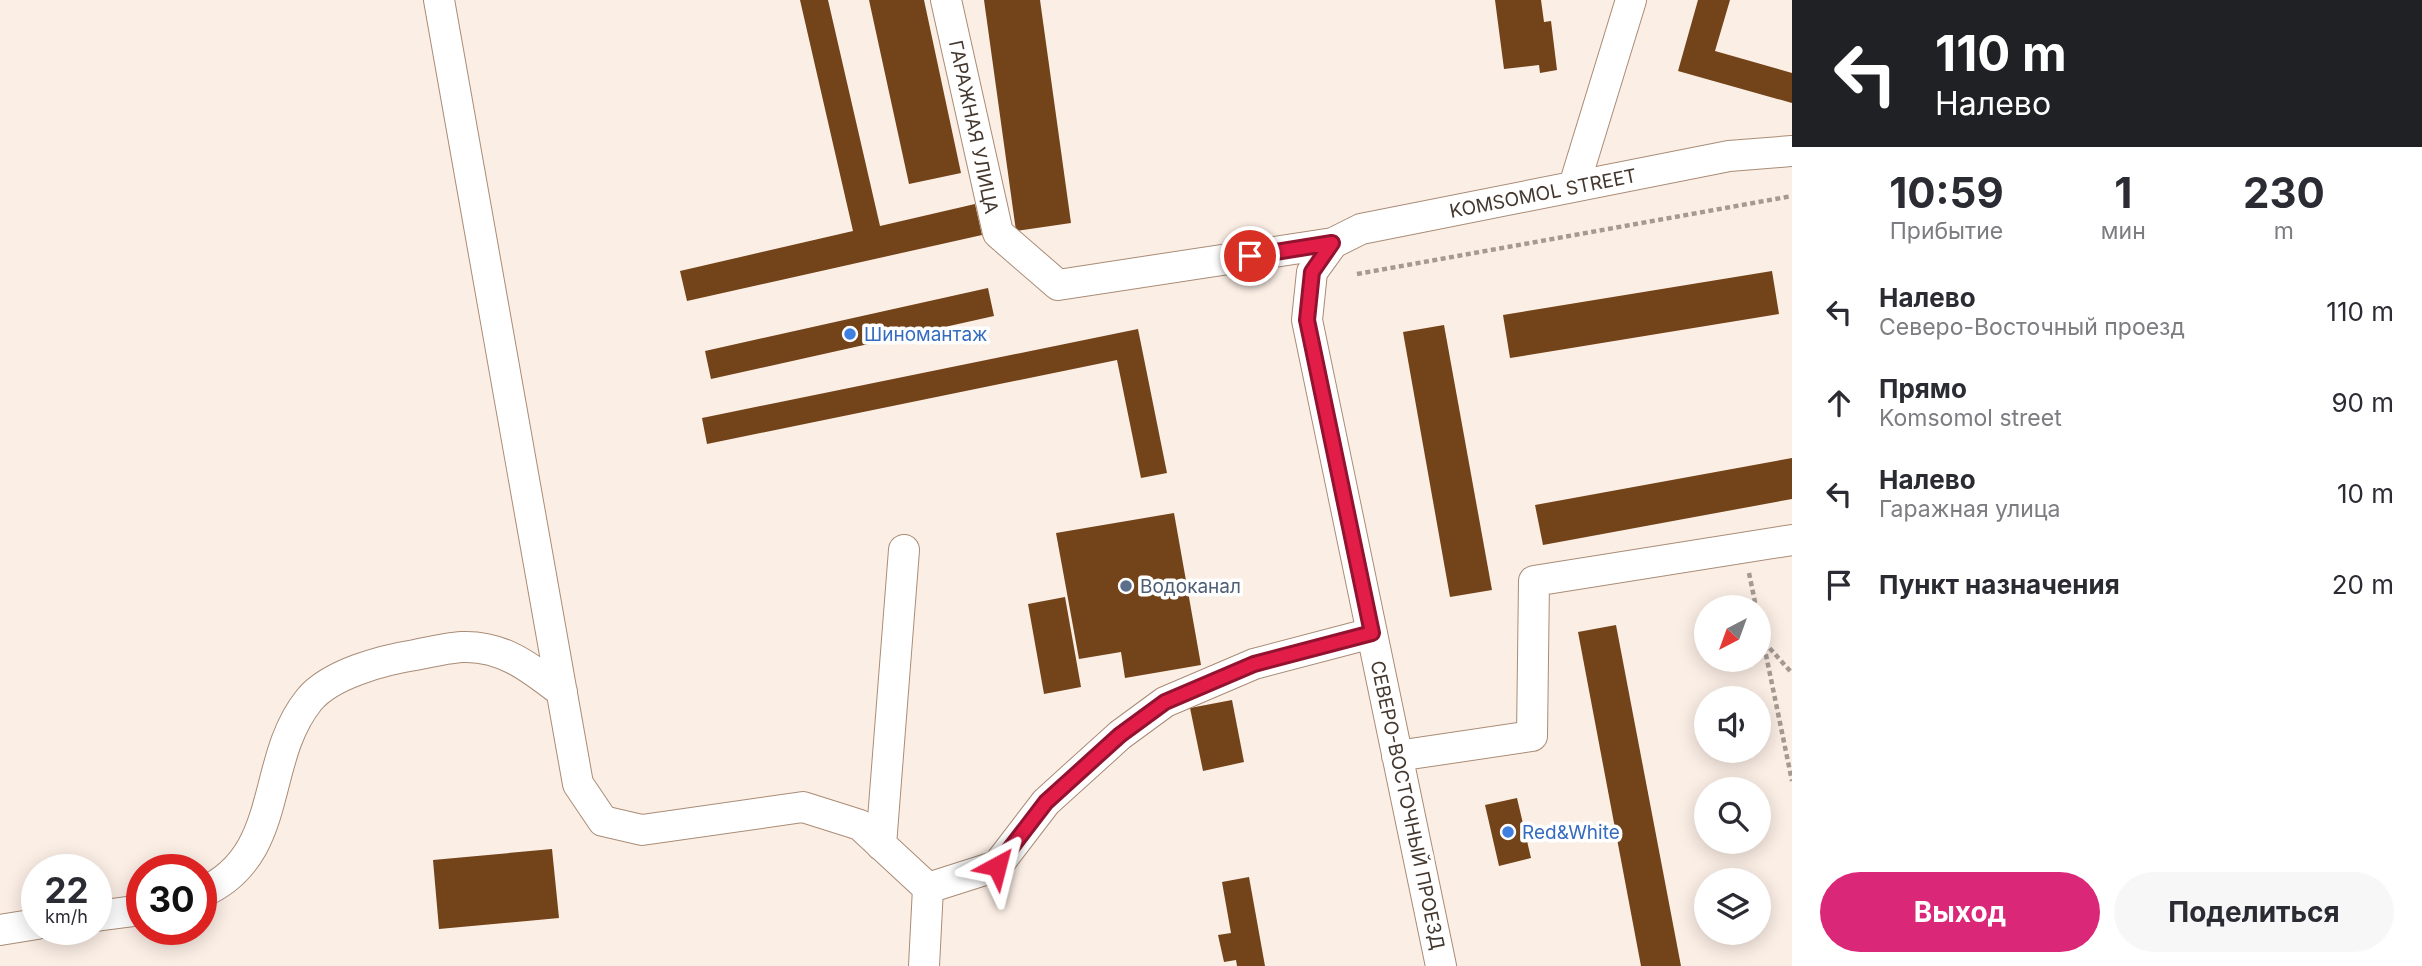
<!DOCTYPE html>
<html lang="ru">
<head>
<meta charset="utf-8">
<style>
  :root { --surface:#fff; --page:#f7f7f7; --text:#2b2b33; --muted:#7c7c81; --accent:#db2777 }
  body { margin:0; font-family:Inter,sans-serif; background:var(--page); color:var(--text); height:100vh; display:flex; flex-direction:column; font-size:26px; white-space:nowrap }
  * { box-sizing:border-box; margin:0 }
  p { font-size:23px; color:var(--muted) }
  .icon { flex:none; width:38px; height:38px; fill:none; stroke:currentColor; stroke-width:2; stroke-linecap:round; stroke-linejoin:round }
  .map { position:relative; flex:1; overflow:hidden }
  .sheet { display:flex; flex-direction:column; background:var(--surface); width:630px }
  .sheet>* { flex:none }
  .hud { background:#202124; color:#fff; overflow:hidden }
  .needle { width:46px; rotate:221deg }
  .buttons { position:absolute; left:1694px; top:595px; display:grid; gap:14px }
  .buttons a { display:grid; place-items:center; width:77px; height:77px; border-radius:50%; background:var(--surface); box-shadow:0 4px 18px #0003; font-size:35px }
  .speed { position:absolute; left:21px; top:854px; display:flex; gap:14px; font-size:35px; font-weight:700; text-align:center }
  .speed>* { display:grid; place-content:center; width:91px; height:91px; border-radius:50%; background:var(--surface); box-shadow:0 4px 18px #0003; line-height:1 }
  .speed small { font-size:18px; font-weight:400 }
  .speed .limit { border:10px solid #d22; background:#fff; color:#111 }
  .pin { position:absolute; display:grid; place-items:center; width:60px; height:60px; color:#fff; margin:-30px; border:4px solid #fff; border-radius:50%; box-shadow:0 2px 7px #0007 }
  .me { position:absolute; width:77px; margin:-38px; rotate:38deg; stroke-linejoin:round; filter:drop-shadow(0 0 5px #0008) }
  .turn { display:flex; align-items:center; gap:24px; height:147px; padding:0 28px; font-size:32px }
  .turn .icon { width:91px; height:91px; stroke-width:2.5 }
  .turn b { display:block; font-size:49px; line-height:60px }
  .eta { display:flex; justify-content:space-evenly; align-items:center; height:119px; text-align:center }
  .eta b { font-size:42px; font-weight:700; line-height:49px }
  .action { display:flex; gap:14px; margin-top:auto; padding:14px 28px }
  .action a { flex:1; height:80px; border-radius:42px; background:var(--accent); color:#fff; font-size:28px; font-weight:700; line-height:80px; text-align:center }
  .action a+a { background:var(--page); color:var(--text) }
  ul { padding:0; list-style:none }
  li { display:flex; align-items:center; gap:21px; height:91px; padding:0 28px }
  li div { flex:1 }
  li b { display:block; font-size:26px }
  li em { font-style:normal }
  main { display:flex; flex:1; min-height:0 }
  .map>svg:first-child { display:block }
  .building { fill:#734319 }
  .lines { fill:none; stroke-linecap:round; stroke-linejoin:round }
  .minor-casing { stroke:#a98c76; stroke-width:32 }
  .path { stroke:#a69990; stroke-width:4.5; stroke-dasharray:5 3.5; stroke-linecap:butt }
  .minor { stroke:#fff; stroke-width:30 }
  .route-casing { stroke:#92132f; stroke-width:18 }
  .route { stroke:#e11d48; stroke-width:12 }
  .shop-dot { fill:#3f7fe0; stroke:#fff; stroke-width:2.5 }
  .service-dot { fill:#5c6f8a; stroke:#fff; stroke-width:2.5 }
  .labels { text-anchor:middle; stroke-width:7; stroke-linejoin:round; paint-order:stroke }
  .street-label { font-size:19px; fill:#43372e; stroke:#fff }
  .shop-label { font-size:19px; fill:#366cbe; stroke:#fff; text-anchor:start }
  .service-label { font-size:19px; fill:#4e5e75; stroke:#fff; text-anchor:start }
</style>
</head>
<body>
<main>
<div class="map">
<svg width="1792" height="966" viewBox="0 0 1792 966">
  <rect width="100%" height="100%" fill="#fbeee5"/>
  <path class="building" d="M 800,0 L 828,0 L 880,226 L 975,204 L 982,235 L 687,301 L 680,271 L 853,231 Z
    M 869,0 L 924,0 L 961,173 L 909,184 Z
    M 984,0 L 1040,0 L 1071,223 L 1016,231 Z
    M 1495,0 L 1541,0 L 1544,22 L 1551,21 L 1557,70 L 1540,73 L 1539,65 L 1504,69 Z
    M 1698,0 L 1730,0 L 1715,51 L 1792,73 L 1792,103 L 1678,71 Z
    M 1772,271 L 1779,314 L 1510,358 L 1503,315 Z
    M 988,288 L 994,316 L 711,379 L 705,351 Z
    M 1444,325 L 1492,590 L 1450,597 L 1403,332 Z
    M 1138,329 L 1167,473 L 1141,478 L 1117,360 L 707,444 L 702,418 Z
    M 1792,458 L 1792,499 L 1543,545 L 1535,505 Z
    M 1174,513 L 1201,665 L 1125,678 L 1121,652 L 1079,659 L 1056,533 Z
    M 1065,597 L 1081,687 L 1044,694 L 1028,604 Z
    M 1616,625 L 1681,966 L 1641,966 L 1578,632 Z
    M 1232,700 L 1244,762 L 1203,771 L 1190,708 Z
    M 1517,798 L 1531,858 L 1499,866 L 1485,805 Z
    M 552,849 L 559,918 L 439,929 L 433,860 Z
    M 1249,877 L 1265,966 L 1237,966 L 1236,960 L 1224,962 L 1218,935 L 1231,933 L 1222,882 Z"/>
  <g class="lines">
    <g class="minor-casing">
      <path id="minor" d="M 439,0 L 578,784 L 603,821 L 642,830 L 803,807 L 860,825 L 928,888 L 997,866 L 1046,802 L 1120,735 L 1165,702 L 1254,664 L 1372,633
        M 946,0 L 998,233 L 1058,285 L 1333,243
        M 1574,186 L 1631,0
        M 1397,756 L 1532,736 L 1534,581 L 1792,540
        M 881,845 L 904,550
        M 201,893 C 286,856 259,762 309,700 C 330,674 383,660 415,655 C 430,652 447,648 462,647 C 503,645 532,669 562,692
        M 96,916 L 142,910
        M 0,930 L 37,924
        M 924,966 L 928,888
        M 1441,966 L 1307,320 L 1312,272 L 1333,243 L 1361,229 L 1729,156 L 1792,151"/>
    </g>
    <path class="path" d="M 1357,274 L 1792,196
      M 1749,573 L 1756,607
      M 1759,621 L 1792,781
      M 1764,642 L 1792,673"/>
    <use href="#minor" class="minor"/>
  </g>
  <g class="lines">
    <g class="route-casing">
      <path id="route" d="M 997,866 L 1046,802 L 1120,735 L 1165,702 L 1254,664 L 1372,633 L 1307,320 L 1312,272 L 1332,243 L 1250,256"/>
    </g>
    <use href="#route" class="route"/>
  </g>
  <g class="shop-dot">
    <circle cx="850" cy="334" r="7"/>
    <circle cx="1508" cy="832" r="7"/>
  </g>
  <circle class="service-dot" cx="1126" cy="586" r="7"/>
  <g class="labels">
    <g class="street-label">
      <text transform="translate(974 127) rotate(78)" y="7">ГАРАЖНАЯ УЛИЦА</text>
      <text transform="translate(1543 193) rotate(-11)" y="7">KOMSOMOL STREET</text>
      <text transform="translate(1408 805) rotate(78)" y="7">СЕВЕРО-ВОСТОЧНЫЙ ПРОЕЗД</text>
    </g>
    <g class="shop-label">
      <text x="864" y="341">Шиномантаж</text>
      <text x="1522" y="839">Red&amp;White</text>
    </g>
    <g class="service-label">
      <text x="1140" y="593">Водоканал</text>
    </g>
  </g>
</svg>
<div class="buttons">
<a><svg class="needle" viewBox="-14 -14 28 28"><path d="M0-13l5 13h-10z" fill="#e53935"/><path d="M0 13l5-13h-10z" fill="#7c7c81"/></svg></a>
<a><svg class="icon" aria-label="sound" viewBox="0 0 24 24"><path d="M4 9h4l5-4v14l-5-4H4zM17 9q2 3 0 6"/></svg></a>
<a><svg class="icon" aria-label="search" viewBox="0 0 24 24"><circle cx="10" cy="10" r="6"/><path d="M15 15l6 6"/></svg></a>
<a><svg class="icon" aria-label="layers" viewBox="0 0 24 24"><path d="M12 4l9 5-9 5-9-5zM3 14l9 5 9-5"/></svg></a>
</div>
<div class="speed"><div>22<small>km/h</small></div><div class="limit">30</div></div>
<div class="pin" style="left:1250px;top:256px;background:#d93025"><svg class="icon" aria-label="arrive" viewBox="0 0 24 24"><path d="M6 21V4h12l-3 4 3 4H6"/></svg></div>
<svg class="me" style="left:997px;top:866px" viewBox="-20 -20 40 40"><path d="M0-17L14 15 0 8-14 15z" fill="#e11d48" stroke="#fff" stroke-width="4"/></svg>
</div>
<section class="sheet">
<div class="hud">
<div class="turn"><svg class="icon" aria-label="left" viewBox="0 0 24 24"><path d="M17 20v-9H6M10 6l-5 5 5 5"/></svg><div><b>110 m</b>Налево</div></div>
</div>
<div class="eta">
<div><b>10:59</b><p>Прибытие</p></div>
<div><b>1</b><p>мин</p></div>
<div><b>230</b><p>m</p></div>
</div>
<ul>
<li><svg class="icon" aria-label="left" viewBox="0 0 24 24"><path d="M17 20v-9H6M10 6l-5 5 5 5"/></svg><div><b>Налево</b><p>Северо-Восточный проезд</p></div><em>110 m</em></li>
<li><svg class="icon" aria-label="ahead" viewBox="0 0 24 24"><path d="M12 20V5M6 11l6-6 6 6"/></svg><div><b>Прямо</b><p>Komsomol street</p></div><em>90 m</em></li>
<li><svg class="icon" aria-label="left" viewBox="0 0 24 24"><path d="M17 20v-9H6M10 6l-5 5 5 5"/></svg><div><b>Налево</b><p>Гаражная улица</p></div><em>10 m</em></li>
<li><svg class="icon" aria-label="arrive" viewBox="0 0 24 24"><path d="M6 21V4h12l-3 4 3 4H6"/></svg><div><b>Пункт назначения</b></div><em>20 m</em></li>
</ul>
<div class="action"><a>Выход</a><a>Поделиться</a></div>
</section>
</main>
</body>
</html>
